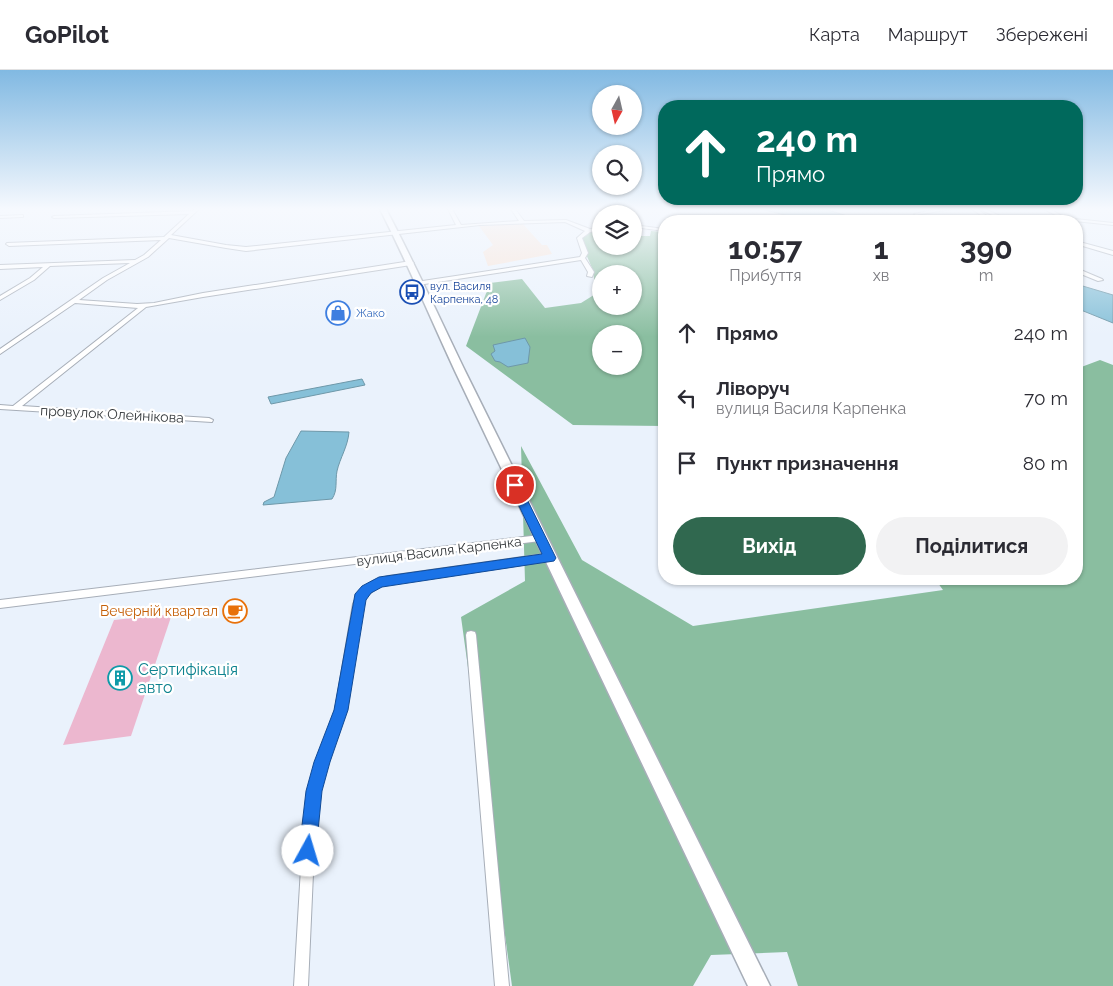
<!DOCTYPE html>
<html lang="uk">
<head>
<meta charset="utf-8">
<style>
  :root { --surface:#fff; --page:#f2f2f3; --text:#2b2b33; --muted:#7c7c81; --line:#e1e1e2; --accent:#30684f }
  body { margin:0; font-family:Raleway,sans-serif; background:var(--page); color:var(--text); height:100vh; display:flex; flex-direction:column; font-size:19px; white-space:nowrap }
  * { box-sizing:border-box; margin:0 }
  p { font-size:16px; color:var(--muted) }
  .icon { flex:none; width:28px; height:28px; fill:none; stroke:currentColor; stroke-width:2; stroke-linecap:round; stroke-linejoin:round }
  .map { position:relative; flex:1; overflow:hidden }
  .details { position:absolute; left:658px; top:145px; width:425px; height:370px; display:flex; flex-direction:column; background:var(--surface); border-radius:20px; box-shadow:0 1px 4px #0004 }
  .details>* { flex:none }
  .guide { position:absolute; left:658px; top:30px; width:425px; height:105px; border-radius:20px; box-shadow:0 1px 4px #0004; background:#00695c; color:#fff; overflow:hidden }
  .needle { width:32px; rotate:188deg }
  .buttons { position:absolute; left:592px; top:15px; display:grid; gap:10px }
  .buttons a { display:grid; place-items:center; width:50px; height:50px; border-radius:50%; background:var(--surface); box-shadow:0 1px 4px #0004; font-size:25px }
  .pin { position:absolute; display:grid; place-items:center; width:42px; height:42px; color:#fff; margin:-21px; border:2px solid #fff; border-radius:50%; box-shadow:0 1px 5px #0007 }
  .me { position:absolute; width:55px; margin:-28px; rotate:6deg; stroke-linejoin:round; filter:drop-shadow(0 0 4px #0008) }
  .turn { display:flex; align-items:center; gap:18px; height:105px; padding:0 15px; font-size:22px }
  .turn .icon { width:65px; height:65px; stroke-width:2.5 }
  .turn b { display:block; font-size:35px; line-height:42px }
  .eta { display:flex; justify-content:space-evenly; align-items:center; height:85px; text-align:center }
  .eta b { font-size:30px; font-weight:700; line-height:35px }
  .action { display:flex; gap:10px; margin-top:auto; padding:10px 15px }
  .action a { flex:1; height:58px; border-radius:30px; background:var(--accent); color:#fff; font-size:20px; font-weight:700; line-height:58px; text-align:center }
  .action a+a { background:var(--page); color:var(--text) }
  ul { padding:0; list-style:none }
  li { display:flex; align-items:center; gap:15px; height:65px; padding:0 15px }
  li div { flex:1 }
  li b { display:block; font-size:19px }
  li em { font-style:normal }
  header { display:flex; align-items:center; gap:30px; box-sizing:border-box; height:70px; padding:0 25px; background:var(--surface); border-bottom:1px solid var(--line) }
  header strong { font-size:24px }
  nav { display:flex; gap:28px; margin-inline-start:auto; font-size:18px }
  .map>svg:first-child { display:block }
  .education { fill:#f8e2d4 }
  .forest { fill:#8abea0; fill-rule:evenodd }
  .water { fill:#86c0d8; stroke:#6e98a9 }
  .building { fill:#ecb7cf }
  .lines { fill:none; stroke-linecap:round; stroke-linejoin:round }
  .street-casing { stroke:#a7aeb8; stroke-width:2 }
  .secondary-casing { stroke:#a7aeb8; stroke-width:3 }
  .street { fill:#fff; fill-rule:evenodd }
  .secondary { fill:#fff; fill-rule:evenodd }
  .route { fill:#1a73e8; stroke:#114b97 }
  .labels { text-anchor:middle; stroke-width:4.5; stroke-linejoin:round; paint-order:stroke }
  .far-transit-label { font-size:11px; fill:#164399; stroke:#fff; text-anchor:start }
  .far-shop-label { font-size:11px; fill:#366cbe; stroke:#fff; text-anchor:start }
  .street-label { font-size:14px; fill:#35393c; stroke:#fff }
  .food-label { font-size:14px; fill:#c56008; stroke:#fff; text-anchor:end }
  .near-culture-label { font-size:16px; fill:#0d838f; stroke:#fff; text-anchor:start }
</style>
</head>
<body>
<header>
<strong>GoPilot</strong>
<nav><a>Карта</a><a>Маршрут</a><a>Збережені</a></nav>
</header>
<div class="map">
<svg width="1113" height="916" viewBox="0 0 1113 916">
  <rect width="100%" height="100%" fill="#eaf2fc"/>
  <path class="education" d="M 523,154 L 542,175 L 547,175 L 552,184 L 488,196 L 483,182 L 493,175 L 479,156 Z"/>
  <path class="forest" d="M 636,159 L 640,166 L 650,166 L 651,161 L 664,162 L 664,356 L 573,355 L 466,276 L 490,213 L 522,209 L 545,238 L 581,233 L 597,223 L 592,198 L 580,170 L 591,162 L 601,161 L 601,176 L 634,176 L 634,160 ZM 601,204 L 634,204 L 634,236 L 601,236 ZM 601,264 L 634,264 L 634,296 L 601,296 Z
    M 1100,290 L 1113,295 L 1113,916 L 798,916 L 787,882 L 711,885 L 693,916 L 512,916 L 461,547 L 525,511 L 521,376 L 582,490 L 693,556 L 943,520 L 935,509 L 1076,509 L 1076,299 Z"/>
  <path class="water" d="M 761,139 L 825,139 L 863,151 L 809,151 Z
    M 1076,214 L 1113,225 L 1113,253 L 1076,238 Z
    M 525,268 L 530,277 L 528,293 L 508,297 L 500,292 L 495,291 L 491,284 L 495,281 L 493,275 Z
    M 362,309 L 365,315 L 271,334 L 268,327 Z
    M 301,361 L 349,362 C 348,376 340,388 337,401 C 335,411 338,420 332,429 L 263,435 L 264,432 L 274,427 L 286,388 Z"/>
  <path class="building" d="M 172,544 L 131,666 L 63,675 L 114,550 Z"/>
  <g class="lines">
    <g class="street-casing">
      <path id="street" d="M 194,139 L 199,139 L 171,165 L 226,175 L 246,177 L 456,155 L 448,139 L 452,139 L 461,155 L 519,151 L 511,139 L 515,139 L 524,151 L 566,150 L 590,159 L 601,158 L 601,160 L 590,162 L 582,168 L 588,183 L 585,188 L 594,202 L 592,207 L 587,206 L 588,202 L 581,190 L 418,215 L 415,213 L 416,212 L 580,187 L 582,183 L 577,168 L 585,161 L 565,152 L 480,155 L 246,181 L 226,178 L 169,168 L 148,187 L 107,210 L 79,230 L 137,234 L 154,233 L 203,223 L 411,191 L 414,193 L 411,195 L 203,227 L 146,237 L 22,336 L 209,348 L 213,350 L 212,352 L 0,339 L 0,335 L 13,336 L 138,238 L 75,233 L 0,284 L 0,279 L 103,208 L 130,193 L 50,196 L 34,210 L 0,230 L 0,226 L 30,208 L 43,197 L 0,199 L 0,195 L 135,190 L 144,185 L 161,170 L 9,176 L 6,174 L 7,173 L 164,167 L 189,144 L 54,148 L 52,147 L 54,146 L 193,141 Z
        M 938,139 L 951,139 L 916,145 L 914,144 Z
        M 972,139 L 977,139 L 994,151 L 989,151 Z
        M 979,139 L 985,139 L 1011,151 L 1006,151 Z
        M 1044,139 L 1050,139 L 1066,148 L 1113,153 L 1113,155 L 1065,150 Z
        M 23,145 L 23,147 L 21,147 L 0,148 L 0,146 Z
        M 634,155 L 664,159 L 664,161 L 634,157 Z
        M 1076,171 L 1113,181 L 1113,185 L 1076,174 Z
        M 1076,198 L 1102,209 L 1103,210 L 1098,211 L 1076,202 Z
        M 540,465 L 543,466 L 544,468 L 543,470 L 540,471 L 0,538 L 0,530 Z
        M 550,483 L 553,484 L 555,487 L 553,490 L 550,491 L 388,514 C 377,517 367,523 363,534 L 347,640 L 328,692 L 320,721 L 314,781 L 308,916 L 294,916 L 302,781 L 308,721 L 316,692 L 335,640 L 353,534 C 360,517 371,510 388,506 Z
        M 471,561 L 475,562 L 476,565 L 509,916 L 495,916 L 466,565 L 467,562 Z"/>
    </g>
    <g class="secondary-casing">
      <path id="secondary" d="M 380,139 L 386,139 C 414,192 439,247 465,301 L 770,916 L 748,916 L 455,301 C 430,247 407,192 380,139 Z"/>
    </g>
    <use href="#street" class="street"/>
    <use href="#secondary" class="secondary"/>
  </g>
  <linearGradient id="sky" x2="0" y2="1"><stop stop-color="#81b9e2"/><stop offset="0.52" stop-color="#f6f9fe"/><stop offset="1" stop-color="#f6f9fe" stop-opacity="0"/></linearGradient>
  <rect width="1113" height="267" fill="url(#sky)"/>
  <path class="route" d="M 515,412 L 520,415 L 556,488 L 554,491 L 382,517 L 371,523 L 366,530 L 348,640 L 330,692 L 322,721 L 316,781 L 314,787 L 308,789 L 302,787 L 299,781 L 306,721 L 314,692 L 334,640 L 355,524 L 362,516 L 379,507 L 542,484 L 509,415 Z"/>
  <defs>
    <g id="bus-ring" transform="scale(1.25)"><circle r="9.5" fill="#fff" stroke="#1a4fb4" stroke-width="1.5"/><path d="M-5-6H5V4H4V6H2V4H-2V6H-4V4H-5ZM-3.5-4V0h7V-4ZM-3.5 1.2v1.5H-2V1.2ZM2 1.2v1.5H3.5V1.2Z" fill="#1a4fb4"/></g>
    <g id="shop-ring" transform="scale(1.25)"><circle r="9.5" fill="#fff" stroke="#3f7fe0" stroke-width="1.5"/><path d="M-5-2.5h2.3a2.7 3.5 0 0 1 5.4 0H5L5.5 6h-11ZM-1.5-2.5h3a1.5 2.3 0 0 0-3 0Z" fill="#3f7fe0"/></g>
    <g id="cafe-ring" transform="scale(1.25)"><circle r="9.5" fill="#fff" stroke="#e8710a" stroke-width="1.5"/><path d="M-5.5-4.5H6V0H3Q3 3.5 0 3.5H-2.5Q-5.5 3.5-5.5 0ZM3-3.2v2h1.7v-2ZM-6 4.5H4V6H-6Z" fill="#e8710a"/></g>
    <g id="building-ring" transform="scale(1.25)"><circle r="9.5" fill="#fff" stroke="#0f9aa8" stroke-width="1.5"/><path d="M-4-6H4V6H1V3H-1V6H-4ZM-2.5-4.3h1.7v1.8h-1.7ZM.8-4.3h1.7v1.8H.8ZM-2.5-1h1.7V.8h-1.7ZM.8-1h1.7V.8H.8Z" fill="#0f9aa8"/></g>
  </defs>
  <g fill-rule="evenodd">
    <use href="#bus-ring" x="412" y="222"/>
    <use href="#shop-ring" x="338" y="243"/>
    <use href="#cafe-ring" x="235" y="541"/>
    <use href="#building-ring" x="120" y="608"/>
  </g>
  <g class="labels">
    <g class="far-transit-label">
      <text x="430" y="220">вул. Василя<tspan x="430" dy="13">Карпенка, 48</tspan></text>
    </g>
    <g class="far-shop-label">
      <text x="356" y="247">Жако</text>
    </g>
    <g class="street-label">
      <text transform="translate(112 344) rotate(3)" y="5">провулок Олейнікова</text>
      <text transform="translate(439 481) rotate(-7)" y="5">вулиця Василя Карпенка</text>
    </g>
    <g class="food-label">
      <text x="218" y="546">Вечерній квартал</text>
    </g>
    <g class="near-culture-label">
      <text x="138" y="605">Сертифікація<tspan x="138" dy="18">авто</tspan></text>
    </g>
  </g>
</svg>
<div class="buttons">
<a><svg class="needle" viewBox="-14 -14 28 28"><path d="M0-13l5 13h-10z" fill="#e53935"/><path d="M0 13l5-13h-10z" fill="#7c7c81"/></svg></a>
<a><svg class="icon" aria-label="search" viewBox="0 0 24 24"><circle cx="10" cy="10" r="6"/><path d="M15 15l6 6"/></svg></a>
<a><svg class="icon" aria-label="layers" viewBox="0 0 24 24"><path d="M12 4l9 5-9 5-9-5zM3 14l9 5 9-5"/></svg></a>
<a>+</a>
<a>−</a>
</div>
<div class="pin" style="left:515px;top:415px;background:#d93025"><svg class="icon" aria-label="arrive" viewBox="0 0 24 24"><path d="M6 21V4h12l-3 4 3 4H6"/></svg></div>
<svg class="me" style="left:308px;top:781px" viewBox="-20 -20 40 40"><circle r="19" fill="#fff"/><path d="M0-13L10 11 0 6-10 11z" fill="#1a73e8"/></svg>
<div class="guide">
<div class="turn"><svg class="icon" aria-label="ahead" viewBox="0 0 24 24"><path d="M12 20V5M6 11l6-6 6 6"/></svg><div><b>240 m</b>Прямо</div></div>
</div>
<section class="details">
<div class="eta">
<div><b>10:57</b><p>Прибуття</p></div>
<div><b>1</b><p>хв</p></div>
<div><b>390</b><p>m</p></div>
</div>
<ul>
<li><svg class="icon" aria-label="ahead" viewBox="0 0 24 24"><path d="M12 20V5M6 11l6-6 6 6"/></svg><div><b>Прямо</b></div><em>240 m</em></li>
<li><svg class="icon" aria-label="left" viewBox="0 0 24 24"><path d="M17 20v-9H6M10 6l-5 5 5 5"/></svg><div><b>Ліворуч</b><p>вулиця Василя Карпенка</p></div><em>70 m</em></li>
<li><svg class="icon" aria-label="arrive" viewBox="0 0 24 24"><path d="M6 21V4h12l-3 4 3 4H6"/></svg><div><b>Пункт призначення</b></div><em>80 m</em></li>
</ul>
<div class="action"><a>Вихід</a><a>Поділитися</a></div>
</section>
</div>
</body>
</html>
